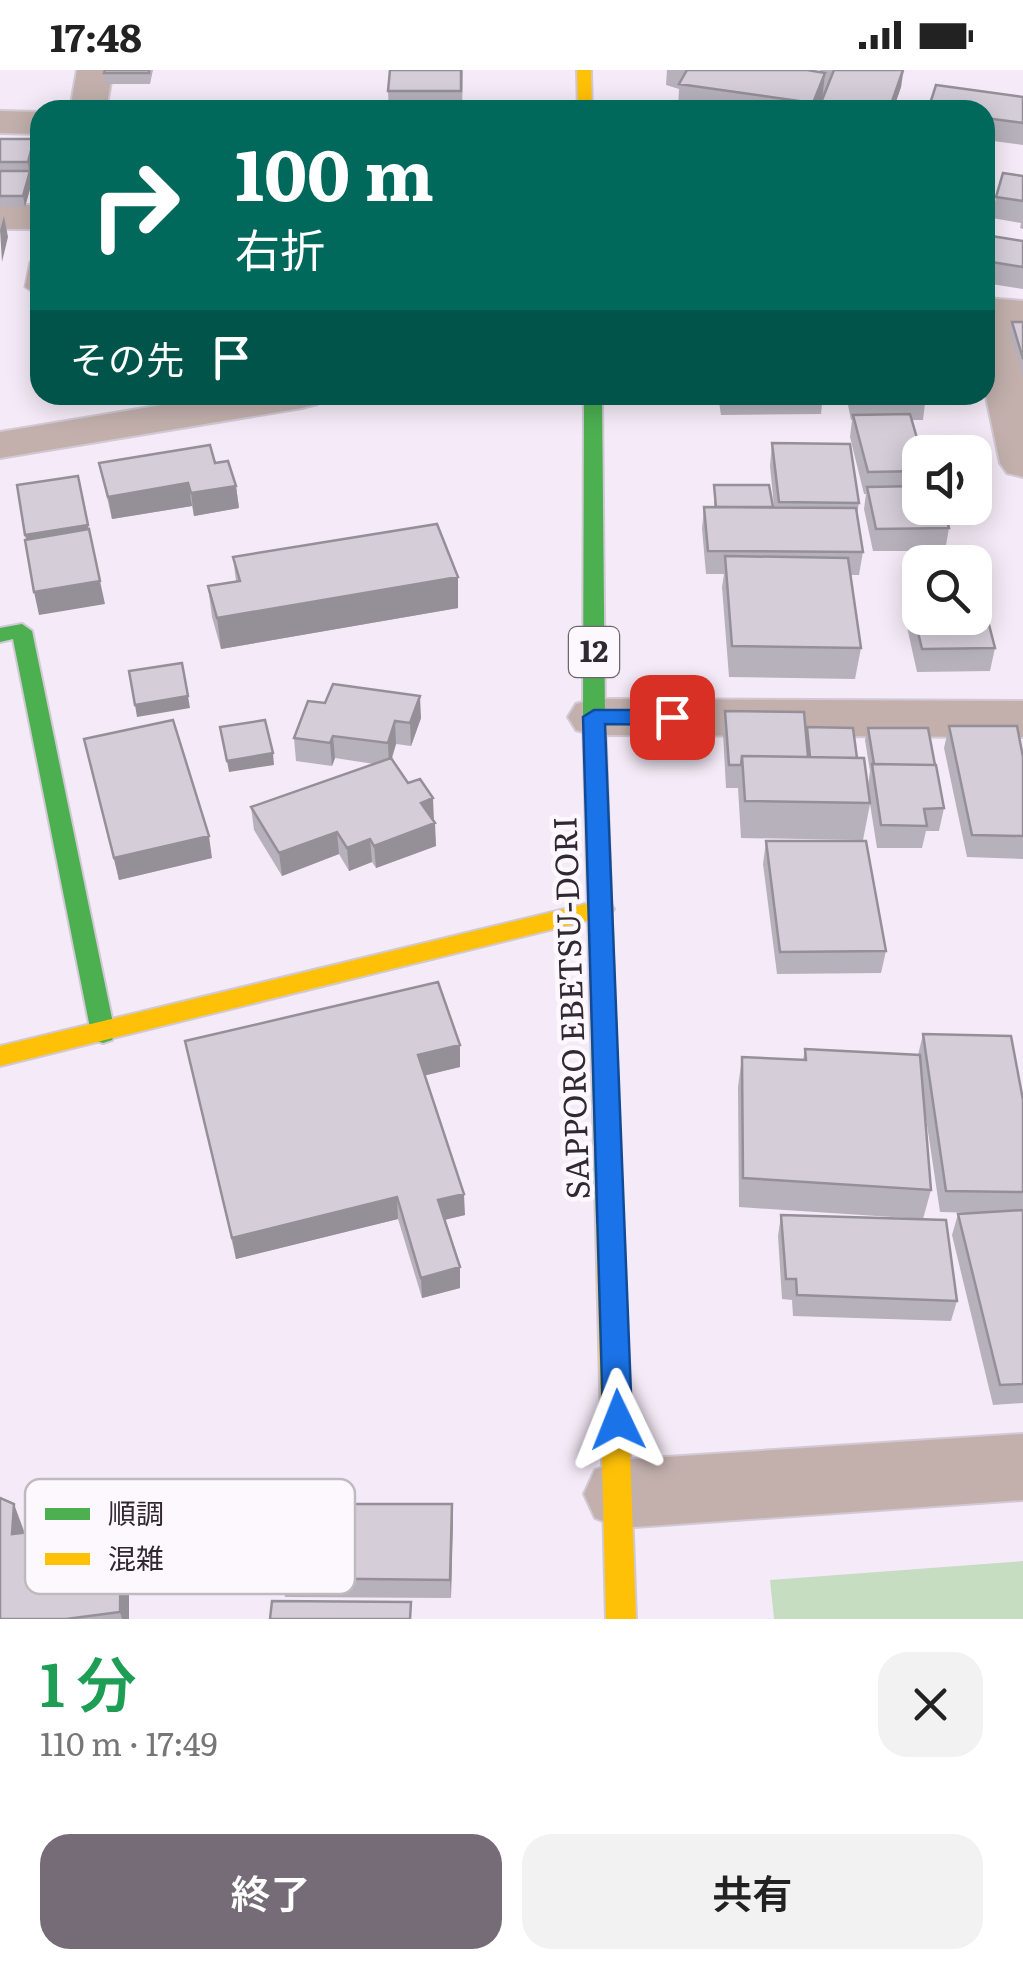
<!DOCTYPE html>
<html lang="ja">
<head>
<meta charset="utf-8">
<style>
  :root { --surface:#fff; --page:#f2f2f2; --text:#222; --muted:#767676; --accent:#756c77 }
  body { margin:0; font-family:Literata,"Noto Sans JP",serif; background:var(--page); color:var(--text); height:100vh; display:flex; flex-direction:column; font-size:38px; white-space:nowrap }
  * { box-sizing:border-box; margin:0 }
  p { font-size:32px; color:var(--muted) }
  .icon { flex:none; width:55px; height:55px; fill:none; stroke:currentColor; stroke-width:2; stroke-linecap:round; stroke-linejoin:round }
  .map { position:relative; height:1549px; overflow:hidden }
  .side { display:flex; flex-direction:column; background:var(--surface); flex:1 }
  .side>* { flex:none }
  .top-card { position:absolute; left:30px; top:30px; width:965px; height:305px; border-radius:30px; box-shadow:0 5px 25px #0003; background:#00695c; color:#fff; overflow:hidden }
  .fabs { position:absolute; left:902px; top:365px; display:grid; gap:20px }
  .fabs a { display:grid; place-items:center; width:90px; height:90px; border-radius:20px; background:var(--surface); box-shadow:0 5px 25px #0003; font-size:50px }
  .pin { position:absolute; display:grid; place-items:center; width:85px; height:85px; color:#fff; margin:-42px; border-radius:20px; box-shadow:0 5px 15px #0006 }
  .me { position:absolute; width:110px; margin:-55px; rotate:358deg; stroke-linejoin:round; filter:drop-shadow(0 0 8px #0008) }
  .turn { display:flex; align-items:center; gap:35px; height:210px; padding:0 40px; font-size:45px }
  .turn .icon { width:130px; height:130px; stroke-width:2.5 }
  .turn b { display:block; font-size:70px; line-height:85px }
  .then { display:flex; align-items:center; height:95px; padding:0 40px; background:#0003; gap:20px; font-size:38px }
  .round { display:grid; place-items:center; flex:none; width:105px; height:105px; border-radius:30px; background:var(--page) }
  .head { display:flex; align-items:center; justify-content:space-between; height:170px; padding:0 40px }
  h1 { font-size:60px; font-weight:600; line-height:75px; color:#1e9e55 }
  .button { display:flex; gap:20px; margin-top:auto; padding:20px 40px }
  .button a { flex:1; height:115px; border-radius:30px; background:var(--accent); color:#fff; font-size:40px; font-weight:600; line-height:115px; text-align:center }
  .button a+a { background:var(--page); color:var(--text) }
  .status { display:flex; justify-content:space-between; align-items:center; height:70px; padding:0 50px; background:var(--surface); direction:ltr }
  .status svg { height:28px; fill:currentColor }
  .map>svg:first-child { display:block }
  .green { fill:#c7ddc2 }
  .lines { fill:none; stroke-linecap:round; stroke-linejoin:round }
  .lane-casing { stroke:#d1c9d4; stroke-width:3 }
  .street-casing { stroke:#d1c9d4; stroke-width:4 }
  .fast-casing { stroke:#d1c9d4; stroke-width:4 }
  .slow-casing { stroke:#d1c9d4; stroke-width:4 }
  .lane { fill:#c3b0ad; fill-rule:evenodd }
  .street { fill:#c3b0ad; fill-rule:evenodd }
  .fast { fill:#4caf50; fill-rule:evenodd }
  .slow { fill:#ffc107; fill-rule:evenodd }
  .wall { fill:#b7b1bb }
  .shaded-wall { fill:#959098 }
  .building { fill:#d5ced9; stroke:#959098; stroke-width:2.5 }
  .route { fill:#1a73e8; stroke:#114b97; stroke-width:2.5 }
  .labels { text-anchor:middle; stroke-width:9; stroke-linejoin:round; paint-order:stroke }
  .shield { fill:#fcf8fd; stroke:#6d666f; stroke-width:2.5 }
  .shield-label { font-size:30px; font-weight:bold; fill:#302832 }
  .street-label { font-size:32px; fill:#302832; stroke:#fcf8fd }
  .key { fill:#fcf8fd; stroke:#bfbac0; stroke-width:2.5 }
  .key-label { font-size:28px; fill:#302832 }
</style>
</head>
<body>
<div class="status"><b>17:48</b><svg viewBox="0 0 49 12"><path d="M0 12V9h3v3zM5 12V6h3v6zM10 12V3h3v9zM15 12V0h3v12zM26 1h20v11H26zM47 4h2v5h-2z"/></svg></div>
<div class="map">
<svg width="1023" height="1549" viewBox="0 0 1023 1549">
  <rect width="100%" height="100%" fill="#f5ebf8"/>
  <path class="green" d="M 1023,1491 L 1023,1549 L 774,1549 L 770,1510 Z"/>
  <g class="lines">
    <g class="lane-casing">
      <path id="lane" d="M 40,186 L 40,222 L 35,223 L 25,217 L 30,192 Z"/>
    </g>
    <g class="street-casing">
      <path id="street" d="M 77,0 L 113,0 L 106,40 L 70,40 Z
        M 0,41 L 40,42 L 40,64 L 0,63 Z
        M 0,135 L 40,135 L 40,159 L 0,159 Z
        M 985,228 L 1023,231 L 1023,257 L 1013,255 L 1023,299 L 1023,407 L 1007,403 L 1000,393 L 985,322 Z
        M 222,325 L 324,325 L 317,334 L 302,338 L 0,388 L 0,362 Z
        M 594,629 L 1023,631 L 1023,667 L 594,665 L 576,660 L 568,647 L 576,634 Z
        M 1023,1364 L 1023,1430 L 620,1458 L 595,1448 L 584,1424 L 595,1400 L 620,1390 Z"/>
    </g>
    <g class="fast-casing">
      <path id="fast" d="M 584,325 L 602,325 L 605,647 L 622,1154 L 618,1162 L 609,1165 L 600,1162 L 596,1154 L 583,647 Z
        M 22,554 L 32,561 L 115,963 L 112,970 L 103,973 L 94,970 L 91,963 L 13,569 L 0,572 L 0,558 Z"/>
    </g>
    <g class="slow-casing">
      <path id="slow" d="M 577,0 L 591,0 L 592,40 L 578,40 Z
        M 602,830 L 610,833 L 614,839 L 610,845 L 0,996 L 0,976 Z
        M 609,1143 L 618,1146 L 622,1154 L 636,1549 L 606,1549 L 596,1154 L 600,1146 Z"/>
    </g>
    <use href="#lane" class="lane"/>
    <use href="#street" class="street"/>
    <use href="#fast" class="fast"/>
    <use href="#slow" class="slow"/>
  </g>
  <path class="wall" d="M 153,0 L 150,14 L 106,14 L 104,3 Z
    M 463,0 L 462,40 L 389,40 L 388,21 Z
    M 667,0 L 813,0 L 813,1 L 820,2 L 820,0 L 904,0 L 901,17 L 893,40 L 678,40 L 679,19 L 666,15 Z
    M 1023,27 L 1023,75 L 985,70 L 985,40 Z
    M 0,69 L 34,69 L 36,80 L 30,102 L 32,112 L 25,137 L 0,137 Z
    M 1023,106 L 1023,159 L 1020,158 L 1021,153 L 992,148 L 996,127 Z
    M 985,164 L 1023,171 L 1023,219 L 985,213 Z
    M 1012,252 L 1023,252 L 1023,305 L 1010,264 Z
    M 718,325 L 823,325 L 821,344 L 721,345 Z
    M 846,325 L 926,325 L 923,350 L 912,350 L 920,382 L 920,438 L 949,458 L 945,481 L 873,481 L 864,439 L 866,424 L 864,424 L 850,367 L 852,350 L 851,350 Z
    M 772,373 L 859,433 L 857,445 L 863,482 L 859,505 L 851,505 L 861,578 L 855,609 L 729,607 L 722,517 L 724,504 L 706,504 L 702,459 L 704,437 L 714,437 L 714,415 L 774,437 L 770,396 Z
    M 99,393 L 215,393 L 236,416 L 239,438 L 194,446 L 192,436 L 112,449 Z
    M 233,487 L 458,507 L 458,538 L 221,579 L 212,547 L 208,516 L 236,511 Z
    M 907,516 L 995,578 L 990,601 L 917,602 L 903,539 Z
    M 308,631 L 421,648 L 411,676 L 396,674 L 392,689 L 434,751 L 436,776 L 376,798 L 372,792 L 349,801 L 339,784 L 282,806 L 254,760 L 251,737 L 374,694 L 335,688 L 332,696 L 296,691 L 294,668 Z
    M 725,641 L 806,664 L 807,657 L 857,688 L 868,715 L 870,701 L 865,670 L 868,658 L 944,738 L 939,761 L 926,761 L 922,778 L 877,778 L 870,734 L 863,770 L 741,768 L 738,718 L 726,718 L 723,663 Z
    M 949,656 L 1023,687 L 1023,789 L 967,787 L 944,678 Z
    M 84,669 L 212,788 L 119,810 Z
    M 766,771 L 886,881 L 881,903 L 777,904 L 763,794 Z
    M 923,964 L 1023,1030 L 1023,1333 L 993,1335 L 952,1165 L 958,1144 L 978,1143 L 940,1142 L 923,1028 L 931,1120 L 923,1149 L 739,1137 L 738,1017 L 742,987 L 803,990 L 805,979 L 918,985 Z
    M 185,971 L 460,997 L 425,1005 L 465,1145 L 445,1150 L 460,1197 L 460,1218 L 422,1228 L 398,1149 L 236,1189 Z
    M 781,1145 L 957,1231 L 951,1251 L 793,1246 L 792,1230 L 782,1229 L 778,1166 Z
    M 452,1434 L 451,1528 L 285,1527 L 281,1508 Z
    M 24,1461 L 24,1463 L 129,1478 L 129,1549 L 0,1549 Z"/>
  <path class="shaded-wall" d="M 903,0 L 901,17 L 893,40 L 889,40 Z
    M 825,3 L 822,31 L 818,40 L 812,40 L 813,33 Z
    M 34,69 L 36,80 L 30,102 L 32,112 L 25,137 L 23,126 L 29,101 L 28,92 Z
    M 4,146 L 8,167 L 2,192 L 0,160 Z
    M 188,413 L 192,436 L 112,449 L 108,427 Z
    M 236,416 L 239,438 L 194,446 L 191,423 Z
    M 88,455 L 93,477 L 30,488 L 25,465 Z
    M 458,507 L 458,538 L 221,579 L 217,548 Z
    M 100,511 L 105,534 L 39,545 L 34,522 Z
    M 188,626 L 190,638 L 137,647 L 135,635 Z
    M 420,626 L 421,648 L 411,676 L 410,653 Z
    M 395,651 L 396,674 L 389,696 L 388,673 Z
    M 333,666 L 335,688 L 332,696 L 330,673 Z
    M 273,683 L 274,695 L 229,702 L 227,691 Z
    M 433,728 L 434,751 L 421,733 Z
    M 435,753 L 436,776 L 376,798 L 374,776 Z
    M 337,762 L 339,784 L 282,806 L 279,783 Z
    M 209,766 L 212,788 L 119,810 L 114,788 Z
    M 370,769 L 372,792 L 349,801 L 347,778 Z
    M 460,975 L 460,997 L 419,1007 L 418,985 Z
    M 464,1124 L 465,1145 L 439,1151 L 438,1130 Z
    M 397,1127 L 398,1149 L 236,1189 L 232,1168 Z
    M 460,1197 L 460,1218 L 422,1228 L 421,1208 Z
    M 14,1434 L 24,1461 L 23,1490 L 12,1464 Z
    M 452,1434 L 453,1453 L 451,1528 L 450,1510 Z
    M 121,1452 L 129,1478 L 129,1549 L 122,1549 L 120,1542 Z"/>
  <path class="building" d="M 105,0 L 149,0 L 149,3 L 104,3 Z
    M 390,0 L 461,0 L 461,21 L 388,21 Z
    M 687,0 L 807,0 L 825,3 L 813,33 L 679,14 Z
    M 834,0 L 903,0 L 889,40 L 818,40 Z
    M 936,15 L 1023,27 L 1023,53 L 985,48 L 985,40 L 928,40 Z
    M 0,69 L 34,69 L 28,92 L 0,92 Z
    M 0,101 L 30,101 L 23,126 L 0,126 Z
    M 1003,103 L 1023,106 L 1023,131 L 996,127 Z
    M 985,112 L 991,113 L 985,129 Z
    M 985,165 L 1023,171 L 1023,197 L 985,191 Z
    M 1012,252 L 1023,252 L 1023,289 Z
    M 853,325 L 926,325 L 927,328 L 854,328 Z
    M 910,344 L 921,382 L 920,382 L 920,401 L 868,402 L 853,345 Z
    M 772,373 L 850,374 L 859,433 L 779,432 Z
    M 210,375 L 215,393 L 228,391 L 236,416 L 191,423 L 188,413 L 108,427 L 99,393 Z
    M 78,406 L 88,455 L 25,465 L 17,415 Z
    M 714,415 L 769,415 L 773,437 L 716,437 Z
    M 920,416 L 920,438 L 944,438 L 949,458 L 876,459 L 867,417 Z
    M 704,437 L 856,438 L 863,482 L 708,481 Z
    M 437,454 L 458,507 L 217,548 L 208,516 L 240,511 L 233,487 Z
    M 89,459 L 100,511 L 34,522 L 25,470 Z
    M 725,486 L 848,488 L 861,578 L 732,576 Z
    M 907,516 L 920,516 L 920,548 L 975,548 L 975,516 L 979,516 L 995,578 L 922,579 Z
    M 182,593 L 188,626 L 135,635 L 129,601 Z
    M 333,614 L 420,626 L 410,653 L 395,651 L 388,673 L 333,666 L 330,673 L 294,668 L 308,631 L 325,633 Z
    M 725,641 L 804,642 L 808,687 L 742,686 L 741,695 L 729,695 Z
    M 173,650 L 209,766 L 114,788 L 84,669 Z
    M 265,650 L 273,683 L 227,691 L 220,657 Z
    M 949,656 L 1017,656 L 1023,687 L 1023,766 L 972,765 Z
    M 807,657 L 853,658 L 857,688 L 810,687 Z
    M 868,658 L 928,658 L 935,695 L 874,694 Z
    M 742,686 L 864,688 L 870,733 L 745,731 Z
    M 391,688 L 408,713 L 420,709 L 433,728 L 421,733 L 435,753 L 374,776 L 370,769 L 347,778 L 337,762 L 279,783 L 251,737 Z
    M 872,694 L 936,695 L 944,738 L 924,739 L 927,756 L 881,755 Z
    M 766,771 L 866,771 L 886,881 L 780,882 Z
    M 438,912 L 460,975 L 418,985 L 464,1124 L 438,1130 L 460,1197 L 421,1208 L 397,1127 L 232,1168 L 185,971 Z
    M 923,964 L 1011,966 L 1023,1030 L 1023,1122 L 946,1121 Z
    M 805,979 L 920,985 L 931,1120 L 743,1108 L 742,987 L 806,990 Z
    M 1023,1140 L 1023,1314 L 1000,1315 L 958,1144 Z
    M 781,1145 L 946,1150 L 957,1231 L 797,1225 L 796,1209 L 786,1209 Z
    M 0,1428 L 14,1434 L 12,1464 L 121,1452 L 120,1542 L 66,1549 L 0,1549 Z
    M 287,1434 L 452,1434 L 450,1510 L 281,1508 Z
    M 272,1531 L 411,1532 L 410,1549 L 270,1549 Z"/>
  <path class="route" d="M 594,640 L 672,640 L 683,647 L 672,655 L 605,654 L 632,1350 L 628,1359 L 618,1363 L 607,1359 L 603,1350 L 583,647 Z"/>
  <g class="labels">
    <rect class="shield" x="569" y="557" width="50" height="50" rx="8"/>
    <g class="shield-label">
      <text x="594" y="592">12</text>
    </g>
    <g class="street-label">
      <text transform="translate(572 938) rotate(-92)" y="11">SAPPORO EBETSU-DORI</text>
    </g>
  </g>
  <rect x="25" y="1409" width="330" height="115" rx="15" class="key"/>
  <rect x="45" y="1438" width="45" height="12" fill="#4caf50"/>
  <rect x="45" y="1483" width="45" height="12" fill="#ffc107"/>
  <g class="key-label">
    <text x="108" y="1454">順調</text>
    <text x="108" y="1499">混雑</text>
  </g>
</svg>
<div class="fabs">
<a><svg class="icon" aria-label="sound" viewBox="0 0 24 24"><path d="M4 9h4l5-4v14l-5-4H4zM17 9q2 3 0 6"/></svg></a>
<a><svg class="icon" aria-label="search" viewBox="0 0 24 24"><circle cx="10" cy="10" r="6"/><path d="M15 15l6 6"/></svg></a>
</div>
<div class="pin" style="left:672px;top:647px;background:#d93025"><svg class="icon" aria-label="arrive" viewBox="0 0 24 24"><path d="M6 21V4h12l-3 4 3 4H6"/></svg></div>
<svg class="me" style="left:618px;top:1350px" viewBox="-20 -20 40 40"><path d="M0-17L14 15 0 8-14 15z" fill="#1a73e8" stroke="#fff" stroke-width="4"/></svg>
<div class="top-card">
<div class="turn"><svg class="icon" aria-label="right" viewBox="0 0 24 24"><path d="M7 20v-9h11M14 6l5 5-5 5"/></svg><div><b>100 m</b>右折</div></div>
<div class="then">その先<svg class="icon" aria-label="arrive" viewBox="0 0 24 24"><path d="M6 21V4h12l-3 4 3 4H6"/></svg></div>
</div>
</div>
<section class="side">
<div class="head"><div><h1>1 分</h1><p>110 m · 17:49</p></div><a class="round"><svg class="icon" aria-label="close" viewBox="0 0 24 24"><path d="M6 6l12 12M18 6L6 18"/></svg></a></div>
<div class="button"><a>終了</a><a>共有</a></div>
</section>
</body>
</html>
